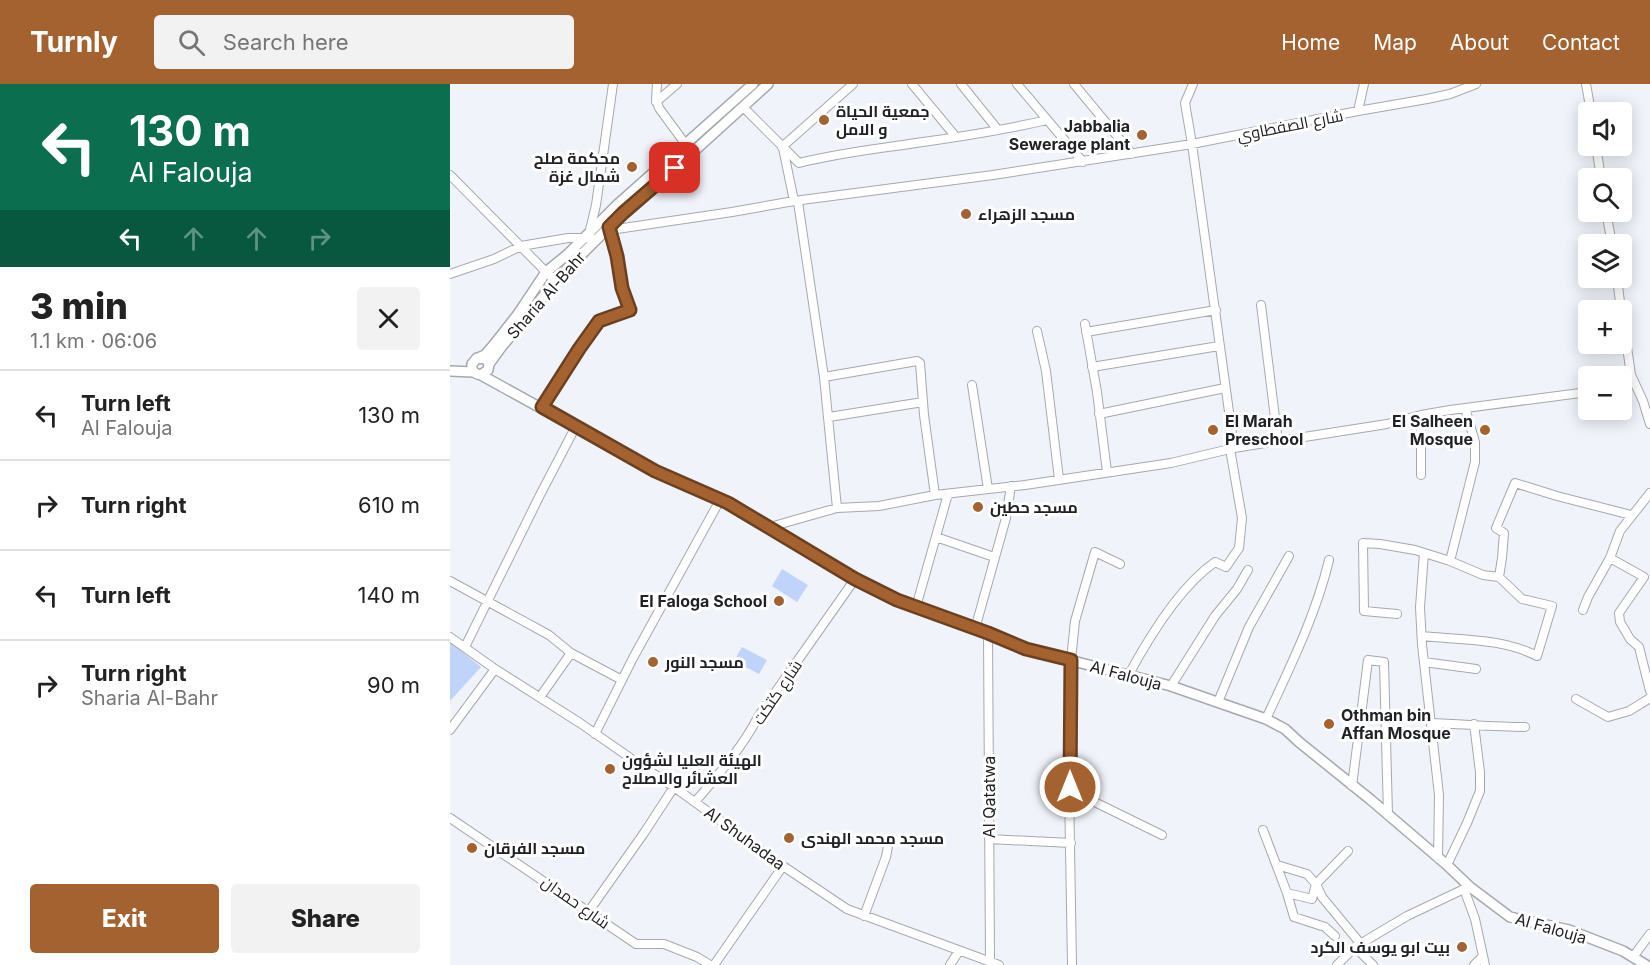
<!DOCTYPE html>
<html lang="en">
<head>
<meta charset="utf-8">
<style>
  :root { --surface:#fff; --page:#f2f2f2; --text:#222; --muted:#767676; --line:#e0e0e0; --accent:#a56231 }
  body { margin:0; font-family:Inter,Cairo,sans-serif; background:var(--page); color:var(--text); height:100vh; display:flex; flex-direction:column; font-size:22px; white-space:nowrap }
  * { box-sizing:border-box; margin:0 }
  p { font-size:20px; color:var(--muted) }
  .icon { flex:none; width:33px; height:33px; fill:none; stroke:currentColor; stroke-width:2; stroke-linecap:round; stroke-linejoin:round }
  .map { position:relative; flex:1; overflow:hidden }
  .sheet { display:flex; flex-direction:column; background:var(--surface); width:450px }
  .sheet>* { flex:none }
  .guide { background:#0b6e4f; color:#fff; overflow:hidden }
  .tools { position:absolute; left:1128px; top:18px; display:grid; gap:12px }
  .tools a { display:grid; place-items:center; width:54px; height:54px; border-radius:6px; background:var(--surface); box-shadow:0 3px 15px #0003; font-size:30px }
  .pin { position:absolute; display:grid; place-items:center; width:51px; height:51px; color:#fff; margin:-26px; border-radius:12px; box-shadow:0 3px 9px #0006 }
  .me { position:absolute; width:66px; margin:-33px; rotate:0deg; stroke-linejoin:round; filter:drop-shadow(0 0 4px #0008) }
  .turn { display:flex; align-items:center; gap:21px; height:126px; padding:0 30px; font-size:27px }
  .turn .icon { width:78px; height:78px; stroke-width:2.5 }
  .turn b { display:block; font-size:42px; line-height:51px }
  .lanes { display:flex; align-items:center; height:57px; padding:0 30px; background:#0003; justify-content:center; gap:30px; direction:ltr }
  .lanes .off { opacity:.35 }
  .round { display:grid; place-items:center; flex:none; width:63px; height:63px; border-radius:6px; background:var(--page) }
  .overview { display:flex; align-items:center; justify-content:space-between; height:102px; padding:0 30px }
  h1 { font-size:36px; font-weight:800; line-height:45px }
  .cta { display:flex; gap:12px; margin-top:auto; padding:12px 30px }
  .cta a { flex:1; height:69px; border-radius:6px; background:var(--accent); color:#fff; font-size:24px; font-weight:800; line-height:69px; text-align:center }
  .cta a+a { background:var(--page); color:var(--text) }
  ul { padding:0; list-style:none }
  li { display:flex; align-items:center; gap:18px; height:90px; padding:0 30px; border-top:2px solid var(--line) }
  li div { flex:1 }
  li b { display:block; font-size:22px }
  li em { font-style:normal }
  header { display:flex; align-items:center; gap:36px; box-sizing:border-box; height:84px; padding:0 30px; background:var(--accent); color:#fff }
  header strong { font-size:28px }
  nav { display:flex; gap:33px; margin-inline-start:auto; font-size:21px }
  .search { width:420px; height:54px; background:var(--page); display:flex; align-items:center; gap:15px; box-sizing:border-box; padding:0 21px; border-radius:6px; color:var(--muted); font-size:22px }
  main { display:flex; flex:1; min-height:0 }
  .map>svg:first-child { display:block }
  .green { fill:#c0d3fb }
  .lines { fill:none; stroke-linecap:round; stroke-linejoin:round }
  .minor-casing { stroke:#a5a9af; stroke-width:10 }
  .major-casing { stroke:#a5a9af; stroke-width:12 }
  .minor { stroke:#fff; stroke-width:8 }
  .major { stroke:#fff; stroke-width:9 }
  .route-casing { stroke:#6b4020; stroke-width:15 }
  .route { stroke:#a56231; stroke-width:10 }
  .poi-dot { fill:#a56231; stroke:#fff; stroke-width:2 }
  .labels { text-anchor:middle; stroke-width:6; stroke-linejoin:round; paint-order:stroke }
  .poi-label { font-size:16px; font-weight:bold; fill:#212225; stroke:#fff; text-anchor:start }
  .street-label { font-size:16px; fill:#212225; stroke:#fff }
</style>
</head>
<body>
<header>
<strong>Turnly</strong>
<div class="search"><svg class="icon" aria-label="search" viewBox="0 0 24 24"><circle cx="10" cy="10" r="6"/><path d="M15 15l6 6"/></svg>Search here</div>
<nav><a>Home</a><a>Map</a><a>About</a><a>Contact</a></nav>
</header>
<main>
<section class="sheet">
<div class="guide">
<div class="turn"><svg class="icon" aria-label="left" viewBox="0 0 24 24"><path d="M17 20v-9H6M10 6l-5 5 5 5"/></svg><div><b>130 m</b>Al Falouja</div></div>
<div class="lanes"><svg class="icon" aria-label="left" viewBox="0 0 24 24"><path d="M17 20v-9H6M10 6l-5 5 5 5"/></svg><svg class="icon off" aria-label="ahead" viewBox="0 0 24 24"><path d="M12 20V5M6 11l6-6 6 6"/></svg><svg class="icon off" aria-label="ahead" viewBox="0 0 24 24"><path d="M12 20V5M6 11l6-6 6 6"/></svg><svg class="icon off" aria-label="right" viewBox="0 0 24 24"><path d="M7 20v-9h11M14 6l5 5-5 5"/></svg></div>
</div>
<div class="overview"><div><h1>3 min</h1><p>1.1 km · 06:06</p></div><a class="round"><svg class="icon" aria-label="close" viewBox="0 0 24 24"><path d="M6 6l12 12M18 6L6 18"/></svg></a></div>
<ul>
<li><svg class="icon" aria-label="left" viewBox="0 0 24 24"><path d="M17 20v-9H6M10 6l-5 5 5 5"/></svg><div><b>Turn left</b><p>Al Falouja</p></div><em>130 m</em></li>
<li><svg class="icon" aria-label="right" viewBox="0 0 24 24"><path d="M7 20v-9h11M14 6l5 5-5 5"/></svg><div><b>Turn right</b></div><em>610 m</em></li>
<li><svg class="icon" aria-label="left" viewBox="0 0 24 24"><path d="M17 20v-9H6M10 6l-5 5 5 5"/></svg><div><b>Turn left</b></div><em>140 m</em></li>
<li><svg class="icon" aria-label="right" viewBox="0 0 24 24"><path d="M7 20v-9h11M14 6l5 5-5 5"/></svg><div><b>Turn right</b><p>Sharia Al-Bahr</p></div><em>90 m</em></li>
</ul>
<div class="cta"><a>Exit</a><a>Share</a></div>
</section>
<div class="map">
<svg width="1200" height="881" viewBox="0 0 1200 881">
  <rect width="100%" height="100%" fill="#f0f3fa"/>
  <path class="green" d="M 332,485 L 358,501 L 347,518 L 322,502 Z
    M 0,558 L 31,583 L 0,617 Z
    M 292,563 L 317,576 L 309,590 L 284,577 Z"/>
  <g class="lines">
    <g class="minor-casing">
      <path id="minor" d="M 207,0 L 206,15 L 209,24 L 242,69
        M 462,0 L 506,53
        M 511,0 L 548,46
        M 567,0 L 633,78
        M 624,0 L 682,70
        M 743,0 L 735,19 L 742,60 L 784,364
        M 1136,0 L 1141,28
        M 206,18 L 227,0
        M 293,23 L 349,79 C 388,69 426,65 466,59 C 510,53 554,46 597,36
        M 908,27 L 914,0
        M 1146,62 L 1151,94
        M 332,63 L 403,0
        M 333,64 L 344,117
        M 0,91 L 105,197
        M 348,118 L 374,293 L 387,424
        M 1156,128 L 1162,160
        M 159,143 L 160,146 L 282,128 L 344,117 L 543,91 L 742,60 L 908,27 L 977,15 L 1000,10 L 1026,0
        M 140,146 L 146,121 L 163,0
        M 0,190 L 44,175 L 71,162 L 118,154 L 133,154 L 147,155
        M 1167,194 L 1171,226
        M 811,221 L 828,358
        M 1172,228 L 1181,291 L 1172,300
        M 635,240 L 647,308 L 657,388
        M 587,247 L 596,287 L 609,395
        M 636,248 L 766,226
        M 642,283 L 769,262
        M 1181,291 L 1193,317 L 1200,340
        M 374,293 L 467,277 L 470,279 L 474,331 L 485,411
        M 522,301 L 538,405
        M 92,323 L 129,265 L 149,237 L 180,226 C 171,200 167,173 160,146
        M 649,330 L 775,304
        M 971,331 L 971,391
        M 379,333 L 473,318
        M 1200,409 L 1170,447 L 1160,474 L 1194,493 L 1169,529 L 1170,538 L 1180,555 L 1189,563 L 1200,607
        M 320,443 L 387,424 L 429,422 L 485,411 L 575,401 L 721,379 L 784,364 L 937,340 L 971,331 L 1000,326 L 1138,308
        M 486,453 L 544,473
        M 974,469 L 970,523 L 972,561 L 989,711 L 988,774
        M 1000,477 L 1025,378 L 1025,358 L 1015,324
        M 1049,493 L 1052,474 L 1054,449 L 1046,444 L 1065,399 L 1107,412 L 1181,431
        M 0,497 L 99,551 L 121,569 L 90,613
        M 466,523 L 498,410
        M 1133,526 L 1138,513 L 1160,474
        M 947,530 L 914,527 L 913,459 L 930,460 L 965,466 L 1000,477 L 1033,491 L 1049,493 L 1072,515 L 1102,522 L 1087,572 C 1052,554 1010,556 972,552
        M 525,545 L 556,434 L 561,402
        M 538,549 L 540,877
        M 0,553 L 45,585 L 130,639 L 192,682 L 224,703 L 333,782 L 397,825 L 549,881
        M 15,563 L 90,411 L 126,342
        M 121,569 L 172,596
        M 974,578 L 1026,585
        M 678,592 C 699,553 729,503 765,478 L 776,483 L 789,464 L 792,434 L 780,365
        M 721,602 L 765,532 L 787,505 L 798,486
        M 1126,615 L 1158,633 L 1179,627 L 1200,614
        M 768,618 L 799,543 L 839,472
        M 816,635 C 840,583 866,531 879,476
        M 981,639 C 1013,640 1044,643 1075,643
        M 0,646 L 45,585
        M 145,650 L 183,574 L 270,416
        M 902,702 L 918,576 L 934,578 L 938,731
        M 620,706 L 712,751
        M 245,718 C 268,691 292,664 308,633 L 405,495
        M 0,734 L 186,860 L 214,860 L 247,873 L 260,881
        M 813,746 L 837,809
        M 539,755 L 621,759
        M 827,781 L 857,790 L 866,800 L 872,813 L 910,859
        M 997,781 L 1017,739 L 1030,707 L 1030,688 L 1024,640
        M 1018,803 L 1014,805 L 1025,835 L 1035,881
        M 139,827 L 194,749 L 224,703
        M 414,832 L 436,773 L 438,762
        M 885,852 L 875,843 L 844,833 L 837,809 L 862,815 L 866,800 L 898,767
        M 1183,873 L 1200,850
        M 264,881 L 333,782
        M 500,881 L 509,867
        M 622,881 L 619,703 L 621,576 L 625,537 L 645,468 L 670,480
        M 887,881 L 905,863
        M 923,881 L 905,863 L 957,832 L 1014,805
        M 1024,881 L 1033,872"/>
    </g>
    <g class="major-casing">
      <path id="major" d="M 30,273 L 35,271 L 42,263 L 68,230 L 96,188 L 118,170 L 168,120 L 303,0
        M 39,280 L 52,262 L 78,232 L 105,197 L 173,129 L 242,69 L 318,0
        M 0,287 L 23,288
        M 31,291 L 38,286 L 39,280 L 36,275 L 27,274 L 22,280 C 21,286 24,290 31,291 L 205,387 L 278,419 L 405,495 L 447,516 L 538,549 L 576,565 L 721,602 L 816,635 L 835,645 L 849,658 L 921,716 L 997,781 L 1020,803 L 1060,833 L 1119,846 L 1173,867 L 1196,881"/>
    </g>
    <use href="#minor" class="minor"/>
    <use href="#major" class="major"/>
  </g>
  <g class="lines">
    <g class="route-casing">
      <path id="route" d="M 225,84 L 173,129 L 159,143 L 167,172 L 172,204 L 180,226 L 149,237 L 129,265 L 92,323 L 205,387 L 278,419 L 405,495 L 447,516 L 538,549 L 576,565 L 621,576 L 620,703"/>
    </g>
    <use href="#route" class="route"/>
  </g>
  <g class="poi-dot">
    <circle cx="374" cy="36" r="6"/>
    <circle cx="692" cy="51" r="6"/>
    <circle cx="182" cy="83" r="6"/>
    <circle cx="516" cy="130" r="6"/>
    <circle cx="763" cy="346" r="6"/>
    <circle cx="1035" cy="346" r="6"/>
    <circle cx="528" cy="423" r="6"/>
    <circle cx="329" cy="517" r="6"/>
    <circle cx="203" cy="578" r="6"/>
    <circle cx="879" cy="640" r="6"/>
    <circle cx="160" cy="685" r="6"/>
    <circle cx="339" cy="754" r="6"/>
    <circle cx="22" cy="764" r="6"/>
    <circle cx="1012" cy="863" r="6"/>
  </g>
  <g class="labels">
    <g class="poi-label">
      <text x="386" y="33">جمعية الحياة<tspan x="386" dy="18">و الامل</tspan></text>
      <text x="680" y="48" text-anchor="end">Jabbalia<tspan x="680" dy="18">Sewerage plant</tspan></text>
      <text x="170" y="80" text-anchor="end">محكمة صلح<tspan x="170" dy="18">شمال غزة</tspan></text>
      <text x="528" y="136">مسجد الزهراء</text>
      <text x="775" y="343">El Marah<tspan x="775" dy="18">Preschool</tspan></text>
      <text x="1023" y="343" text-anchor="end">El Salheen<tspan x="1023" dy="18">Mosque</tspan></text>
      <text x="540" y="429">مسجد حطين</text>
      <text x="317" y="523" text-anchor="end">El Faloga School</text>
      <text x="215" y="584">مسجد النور</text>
      <text x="891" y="637">Othman bin<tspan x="891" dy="18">Affan Mosque</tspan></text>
      <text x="172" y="682">الهيئة العليا لشؤون<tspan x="172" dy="18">العشائر والاصلاح</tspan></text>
      <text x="351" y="760">مسجد محمد الهندى</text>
      <text x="34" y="770">مسجد الفرقان</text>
      <text x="1000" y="869" text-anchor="end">بيت ابو يوسف الكرد</text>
    </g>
    <g class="street-label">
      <text transform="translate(840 41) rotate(-11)" y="6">شارع الصفطاوي</text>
      <text transform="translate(96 211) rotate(-49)" y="6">Sharia Al-Bahr</text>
      <text transform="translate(676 591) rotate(15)" y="6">Al Falouja</text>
      <text transform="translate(327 608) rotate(-56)" y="6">شارع كتكت</text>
      <text transform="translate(539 713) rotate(-90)" y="6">Al Qatatwa</text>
      <text transform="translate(295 754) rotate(36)" y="6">Al Shuhadaa</text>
      <text transform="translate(126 818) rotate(35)" y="6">شارع حمدان</text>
      <text transform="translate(1101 844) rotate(16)" y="6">Al Falouja</text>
    </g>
  </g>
</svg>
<div class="tools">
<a><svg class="icon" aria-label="sound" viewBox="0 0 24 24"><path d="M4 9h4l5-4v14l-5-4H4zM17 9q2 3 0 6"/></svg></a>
<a><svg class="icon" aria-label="search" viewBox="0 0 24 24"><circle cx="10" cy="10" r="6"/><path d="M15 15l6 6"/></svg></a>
<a><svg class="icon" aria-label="layers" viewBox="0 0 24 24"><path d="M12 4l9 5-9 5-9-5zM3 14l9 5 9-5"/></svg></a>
<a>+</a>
<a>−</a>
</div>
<div class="pin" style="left:225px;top:84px;background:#d93025"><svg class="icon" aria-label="arrive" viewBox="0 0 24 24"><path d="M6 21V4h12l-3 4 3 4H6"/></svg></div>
<svg class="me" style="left:620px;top:703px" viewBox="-20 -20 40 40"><circle r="17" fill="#a56231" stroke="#fff" stroke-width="3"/><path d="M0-11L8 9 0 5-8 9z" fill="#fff"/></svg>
</div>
</main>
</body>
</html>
